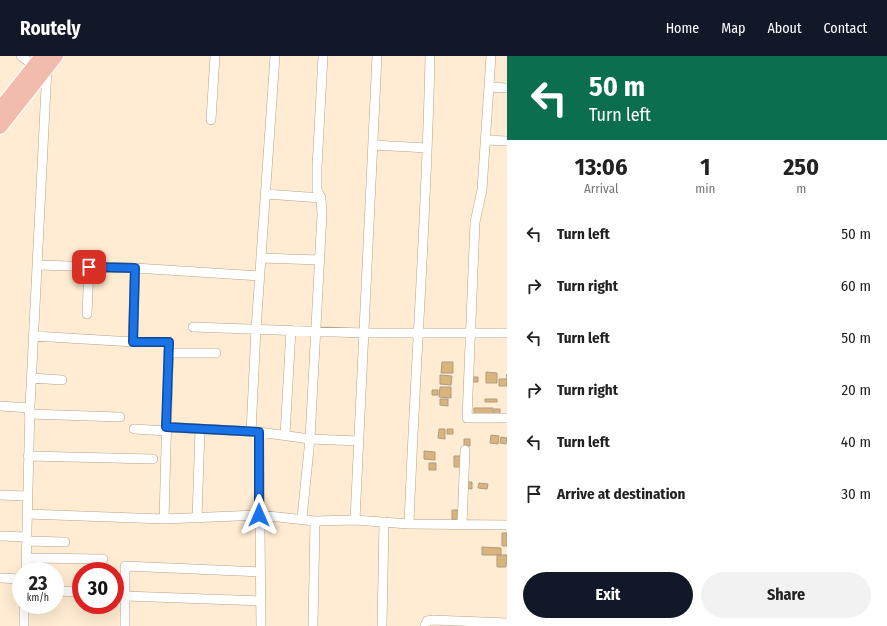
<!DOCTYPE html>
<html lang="en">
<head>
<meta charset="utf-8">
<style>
  :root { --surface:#fff; --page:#f2f2f2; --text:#222; --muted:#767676; --accent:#111827 }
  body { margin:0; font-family:"Fira Sans Condensed",sans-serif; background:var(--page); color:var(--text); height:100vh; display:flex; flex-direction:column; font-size:15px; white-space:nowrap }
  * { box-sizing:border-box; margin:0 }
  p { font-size:13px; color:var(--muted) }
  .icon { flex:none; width:22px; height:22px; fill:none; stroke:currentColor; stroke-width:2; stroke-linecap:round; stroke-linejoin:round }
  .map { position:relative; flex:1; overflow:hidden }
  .details { display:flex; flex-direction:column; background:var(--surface); width:380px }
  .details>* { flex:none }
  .hud { background:#0b6e4f; color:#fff; overflow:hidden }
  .speed { position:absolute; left:12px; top:506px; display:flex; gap:8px; font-size:20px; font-weight:700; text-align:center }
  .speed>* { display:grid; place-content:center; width:52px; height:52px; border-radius:50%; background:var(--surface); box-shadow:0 4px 16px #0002; line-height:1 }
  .speed small { font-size:10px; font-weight:400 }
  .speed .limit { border:6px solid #d22; background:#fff; color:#111 }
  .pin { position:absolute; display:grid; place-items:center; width:34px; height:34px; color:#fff; margin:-17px; border-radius:8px; box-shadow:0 2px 6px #0006 }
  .me { position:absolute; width:44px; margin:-22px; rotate:0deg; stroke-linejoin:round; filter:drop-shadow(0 0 3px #0008) }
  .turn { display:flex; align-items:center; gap:14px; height:84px; padding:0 16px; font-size:18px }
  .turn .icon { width:52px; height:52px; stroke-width:2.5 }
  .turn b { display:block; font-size:28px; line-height:34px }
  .eta { display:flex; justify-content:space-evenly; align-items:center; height:68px; text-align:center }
  .eta b { font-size:24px; font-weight:700; line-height:28px }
  .button { display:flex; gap:8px; margin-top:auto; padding:8px 16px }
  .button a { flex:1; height:46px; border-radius:24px; background:var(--accent); color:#fff; font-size:16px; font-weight:700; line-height:46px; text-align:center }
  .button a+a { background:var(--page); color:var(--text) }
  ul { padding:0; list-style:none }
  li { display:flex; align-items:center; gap:12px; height:52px; padding:0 16px }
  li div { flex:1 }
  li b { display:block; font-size:15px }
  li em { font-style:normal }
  header { display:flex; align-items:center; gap:24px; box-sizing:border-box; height:56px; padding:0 20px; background:var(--accent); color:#fff }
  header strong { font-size:19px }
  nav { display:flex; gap:22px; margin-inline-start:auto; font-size:14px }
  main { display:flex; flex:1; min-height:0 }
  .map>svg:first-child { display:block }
  .building { fill:#d9b47c; stroke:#ad9c83 }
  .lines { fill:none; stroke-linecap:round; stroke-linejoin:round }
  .street-casing { stroke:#b5a38b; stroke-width:10 }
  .primary-casing { stroke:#fff; stroke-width:16 }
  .street { stroke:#fff; stroke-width:9 }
  .primary { stroke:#f2bcac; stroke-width:14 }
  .route-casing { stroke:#114b97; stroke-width:10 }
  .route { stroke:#1a73e8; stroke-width:7 }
</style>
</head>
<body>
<header>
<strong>Routely</strong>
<nav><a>Home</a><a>Map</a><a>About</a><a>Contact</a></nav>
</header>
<main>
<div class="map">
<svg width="507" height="570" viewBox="0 0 507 570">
  <rect width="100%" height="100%" fill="#ffecd2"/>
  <path class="building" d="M 442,306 L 453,306 L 453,317 L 441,317 Z
    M 486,316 L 497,317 L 497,327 L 486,327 Z
    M 507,318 L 507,330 L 499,330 L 499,323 L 507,323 Z
    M 440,319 L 452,320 L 451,329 L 440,328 Z
    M 471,321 L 478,321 L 478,326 L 471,326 Z
    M 440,331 L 451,331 L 451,342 L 439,341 Z
    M 432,334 L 438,334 L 438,339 L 432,339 Z
    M 440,343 L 448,343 L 448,350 L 440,349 Z
    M 485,343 L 497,343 L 497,346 L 485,346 Z
    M 474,352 L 493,352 L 493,359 L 474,359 Z
    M 494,353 L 500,353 L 500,359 L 494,359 Z
    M 439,373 L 445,373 L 445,383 L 438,382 Z
    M 447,373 L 453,373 L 453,378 L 447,378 Z
    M 491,379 L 499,380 L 498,388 L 490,387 Z
    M 501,381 L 507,382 L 506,388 L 500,387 Z
    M 464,383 L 470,383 L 470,390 L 464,389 Z
    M 424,395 L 435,396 L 435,404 L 424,403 Z
    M 454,400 L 462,400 L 462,411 L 454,411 Z
    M 429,407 L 436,407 L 436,414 L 429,414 Z
    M 467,426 L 472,426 L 472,433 L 467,432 Z
    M 479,427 L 488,428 L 487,433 L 478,432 Z
    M 452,454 L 458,454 L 458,464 L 452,464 Z
    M 502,477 L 507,477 L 507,490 L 502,490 Z
    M 482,491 L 501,492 L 501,499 L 482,499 Z
    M 497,499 L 507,499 L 506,511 L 497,511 Z"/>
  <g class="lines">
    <g class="street-casing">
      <path id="street" d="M 21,0 L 33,9
        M 491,0 L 482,134 L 475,166 L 467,362 L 507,362
        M 489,31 L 507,32
        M 211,64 L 215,0
        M 485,84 L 507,85
        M 373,89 L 427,92
        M 266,138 L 321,142
        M 261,202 L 320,204
        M 38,209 L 135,212 L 260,220
        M 87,258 L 89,211
        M 193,271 L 364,277 L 507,277
        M 34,280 L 133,286 L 169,286 L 164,463
        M 133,286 L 135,212
        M 168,297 L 216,297
        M 31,322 L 62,324
        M 0,350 L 30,352
        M 29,358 L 120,361
        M 166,371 L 259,376 L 310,383 L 359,385
        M 134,373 L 166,375
        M 251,376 L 256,273 L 275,0
        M 259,376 L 261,570
        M 285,379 L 291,274
        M 28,400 L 153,403
        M 0,439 L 27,440
        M 27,458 L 164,463 L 259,459 L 315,465 L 355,464 L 409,468 L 507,469
        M 197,462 L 200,373
        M 302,462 L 310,383 L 322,158 L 321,142 L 317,134 L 317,111 L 323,0
        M 355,464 L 377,0
        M 409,468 C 415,312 427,156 430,0
        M 462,469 L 465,394
        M 0,480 L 27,481
        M 27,485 L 65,486
        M 26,502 L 103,503
        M 26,515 L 30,350 L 47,12
        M 0,522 L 21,523
        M 55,535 L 81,536
        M 125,540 L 260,545
        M 24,570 L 24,549
        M 125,570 L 125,510 L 260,516
        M 313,570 L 315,465
        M 382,570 L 384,466
        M 425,570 L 427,565 L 433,564 L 507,567"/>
    </g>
    <g class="primary-casing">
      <path id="primary" d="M 0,53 L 42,0
        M 0,71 L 56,0"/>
    </g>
    <use href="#street" class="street"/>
    <use href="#primary" class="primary"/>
  </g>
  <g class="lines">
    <g class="route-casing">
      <path id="route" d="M 89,211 L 135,212 L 133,286 L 169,286 L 166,371 L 259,376 L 259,459"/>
    </g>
    <use href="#route" class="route"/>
  </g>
</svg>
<div class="speed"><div>23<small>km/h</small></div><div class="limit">30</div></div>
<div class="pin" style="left:89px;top:211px;background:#d93025"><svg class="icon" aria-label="arrive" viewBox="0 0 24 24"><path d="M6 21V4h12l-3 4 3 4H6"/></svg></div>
<svg class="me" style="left:259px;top:459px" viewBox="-20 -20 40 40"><path d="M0-17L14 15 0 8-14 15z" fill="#1a73e8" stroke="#fff" stroke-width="4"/></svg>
</div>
<section class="details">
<div class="hud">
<div class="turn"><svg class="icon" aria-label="left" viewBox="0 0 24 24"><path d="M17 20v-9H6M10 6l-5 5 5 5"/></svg><div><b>50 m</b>Turn left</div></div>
</div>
<div class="eta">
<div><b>13:06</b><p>Arrival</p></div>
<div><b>1</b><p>min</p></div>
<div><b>250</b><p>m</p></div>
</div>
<ul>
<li><svg class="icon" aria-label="left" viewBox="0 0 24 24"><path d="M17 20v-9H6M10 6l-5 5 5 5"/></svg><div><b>Turn left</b></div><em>50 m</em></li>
<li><svg class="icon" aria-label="right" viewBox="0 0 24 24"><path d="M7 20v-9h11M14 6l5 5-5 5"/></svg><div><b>Turn right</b></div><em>60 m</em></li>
<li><svg class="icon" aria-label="left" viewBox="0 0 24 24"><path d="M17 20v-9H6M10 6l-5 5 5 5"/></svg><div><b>Turn left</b></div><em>50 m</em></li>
<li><svg class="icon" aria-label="right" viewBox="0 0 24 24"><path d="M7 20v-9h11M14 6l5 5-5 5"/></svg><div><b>Turn right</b></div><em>20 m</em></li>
<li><svg class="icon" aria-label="left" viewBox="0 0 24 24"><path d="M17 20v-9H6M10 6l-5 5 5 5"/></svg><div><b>Turn left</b></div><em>40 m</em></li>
<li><svg class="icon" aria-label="arrive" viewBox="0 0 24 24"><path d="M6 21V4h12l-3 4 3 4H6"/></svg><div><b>Arrive at destination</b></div><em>30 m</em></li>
</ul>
<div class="button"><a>Exit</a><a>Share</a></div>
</section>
</main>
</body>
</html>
